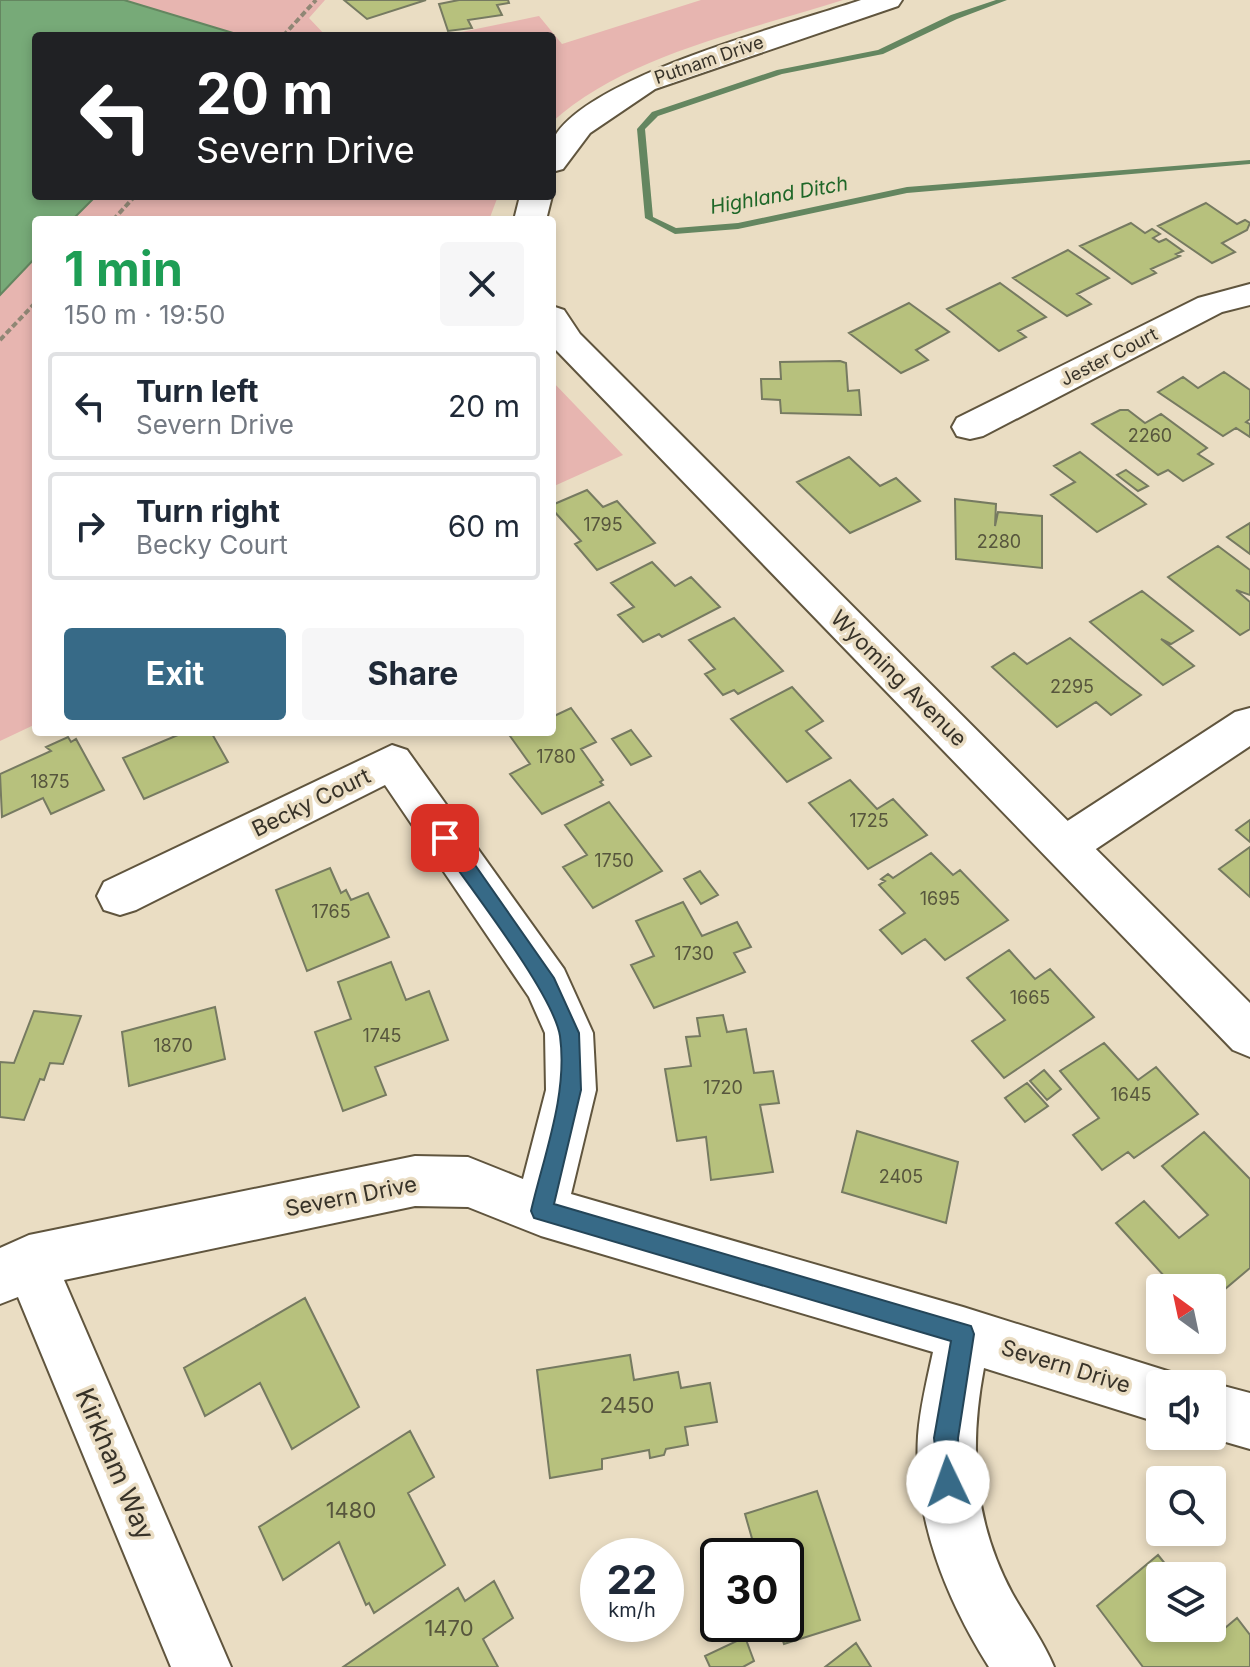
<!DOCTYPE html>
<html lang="en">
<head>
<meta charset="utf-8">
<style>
  :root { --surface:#fff; --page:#f6f6f7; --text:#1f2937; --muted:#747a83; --line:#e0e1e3; --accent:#376a87 }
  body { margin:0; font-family:Inter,sans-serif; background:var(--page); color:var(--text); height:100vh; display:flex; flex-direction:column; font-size:30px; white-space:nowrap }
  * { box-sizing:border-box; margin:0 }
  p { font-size:26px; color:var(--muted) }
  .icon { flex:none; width:44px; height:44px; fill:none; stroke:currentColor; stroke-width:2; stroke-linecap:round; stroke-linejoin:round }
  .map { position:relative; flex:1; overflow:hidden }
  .panel { position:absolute; left:32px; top:216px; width:524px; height:520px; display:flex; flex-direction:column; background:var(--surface); border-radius:8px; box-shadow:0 4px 12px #0003 }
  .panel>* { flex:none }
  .banner { position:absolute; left:32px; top:32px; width:524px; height:168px; border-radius:8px; box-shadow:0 4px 12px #0003; background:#202124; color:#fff; overflow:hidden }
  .needle { width:52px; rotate:327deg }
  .tools { position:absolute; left:1146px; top:1274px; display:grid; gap:16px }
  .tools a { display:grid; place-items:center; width:80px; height:80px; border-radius:8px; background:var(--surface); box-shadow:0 4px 12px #0003; font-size:40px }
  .speed { position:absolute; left:580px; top:1538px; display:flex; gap:16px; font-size:40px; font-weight:700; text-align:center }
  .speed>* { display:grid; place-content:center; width:104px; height:104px; border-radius:50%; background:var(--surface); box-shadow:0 4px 12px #0003; line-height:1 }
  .speed small { font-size:20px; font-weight:400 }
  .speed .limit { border:4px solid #111; border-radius:12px; background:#fff; color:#111 }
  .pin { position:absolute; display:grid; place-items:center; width:68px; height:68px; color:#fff; margin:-34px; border-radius:16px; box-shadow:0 4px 12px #0006 }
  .me { position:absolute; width:88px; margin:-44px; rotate:357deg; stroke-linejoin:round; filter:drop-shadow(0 0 6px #0008) }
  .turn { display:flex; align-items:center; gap:28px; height:168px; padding:0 32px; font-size:36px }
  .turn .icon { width:104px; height:104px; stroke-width:2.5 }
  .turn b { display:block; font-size:56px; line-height:68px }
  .round { display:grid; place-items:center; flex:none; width:84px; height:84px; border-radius:8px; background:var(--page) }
  .overview { display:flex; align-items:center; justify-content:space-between; height:136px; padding:0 32px }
  h1 { font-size:48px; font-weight:700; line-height:60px; color:#1e9e55 }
  .primary-button { display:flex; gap:16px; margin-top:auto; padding:16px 32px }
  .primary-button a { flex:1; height:92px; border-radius:8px; background:var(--accent); color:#fff; font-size:32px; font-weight:700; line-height:92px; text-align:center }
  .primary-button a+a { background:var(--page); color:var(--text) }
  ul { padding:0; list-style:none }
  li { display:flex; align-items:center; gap:24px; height:108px; margin:0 16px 12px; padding:0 16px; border:4px solid var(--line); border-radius:8px }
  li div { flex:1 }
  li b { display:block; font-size:30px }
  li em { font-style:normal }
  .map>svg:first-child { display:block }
  .green { fill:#e7b5b0 }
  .water { fill:#77aa78; stroke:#648660; stroke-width:2 }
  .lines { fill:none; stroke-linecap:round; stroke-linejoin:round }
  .stream { fill:#648660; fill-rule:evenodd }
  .building { fill:#b7c17d; stroke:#767a61; stroke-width:2 }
  .street-casing { stroke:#60553e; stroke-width:4 }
  .secondary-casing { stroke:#60553e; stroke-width:4 }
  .path { stroke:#908775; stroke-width:4; stroke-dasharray:6 3; stroke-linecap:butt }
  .street { fill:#fff; fill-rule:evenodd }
  .secondary { fill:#fff; fill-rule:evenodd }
  .route { fill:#376a87; stroke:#244558; stroke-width:2 }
  .labels { text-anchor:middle; stroke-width:7; stroke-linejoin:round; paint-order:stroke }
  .far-street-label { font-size:18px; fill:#373228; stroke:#eaddc3 }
  .number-label { font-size:18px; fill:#57563d }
  .far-water-label { font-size:20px; font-style:italic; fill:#1f6728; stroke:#eaddc3 }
  .street-label { font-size:22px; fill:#373228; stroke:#eaddc3 }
  .near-number-label { font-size:22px; fill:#57563d }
  .near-street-label { font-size:26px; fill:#373228; stroke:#eaddc3 }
</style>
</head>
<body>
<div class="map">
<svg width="1250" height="1667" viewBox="0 0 1250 1667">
  <rect width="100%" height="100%" fill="#eaddc3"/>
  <path class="green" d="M 0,0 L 325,0 L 309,18 L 326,36 L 36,36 L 36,196 L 498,196 L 489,220 L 36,220 L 36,724 L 0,741 Z
    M 701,0 L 843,0 C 750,30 625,55 552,122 L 552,36 L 442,36 L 539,16 L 562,44 Z
    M 552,381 L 623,455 L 552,487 Z"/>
  <path class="water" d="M 0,0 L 124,0 L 243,36 L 36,36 L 36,196 L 96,196 L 72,220 L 36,220 L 36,257 L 0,295 Z"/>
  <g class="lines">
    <path class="stream" d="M 996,0 L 1007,0 L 957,19 L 883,54 L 782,74 L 658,116 L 645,129 L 653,217 L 676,228 L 738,223 L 907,187 L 1250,160 L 1250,164 L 907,193 L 738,229 L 675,234 L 645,218 L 637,129 L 652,112 L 777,70 L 878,50 L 951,15 Z"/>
  </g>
  <path class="building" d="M 344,0 L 426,0 L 367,19 Z
    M 459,0 L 508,0 L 509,3 L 497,5 L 502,15 L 468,20 L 472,28 L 448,31 L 439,4 Z
    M 1206,203 L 1237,224 L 1245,220 L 1250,223 L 1247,230 L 1222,243 L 1235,252 L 1212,263 L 1158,226 Z
    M 1131,223 L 1145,233 L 1152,229 L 1160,234 L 1153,238 L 1159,242 L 1166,239 L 1183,251 L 1176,254 L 1180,256 L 1151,269 L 1156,273 L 1132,284 L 1080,246 Z
    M 1068,250 L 1109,278 L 1077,294 L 1091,304 L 1067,316 L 1013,278 Z
    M 1000,283 L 1046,317 L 1018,331 L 1026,337 L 999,351 L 947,309 Z
    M 909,303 L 949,332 L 916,350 L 928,360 L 901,373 L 849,333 Z
    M 840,361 L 846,363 L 848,391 L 859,390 L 861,415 L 781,413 L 780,400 L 762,399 L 761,379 L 781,379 L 780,362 Z
    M 1224,372 L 1250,390 L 1250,419 L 1246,422 L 1250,424 L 1250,437 L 1236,428 L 1223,436 L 1158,392 L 1183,377 L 1198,388 Z
    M 1120,410 L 1128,410 L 1145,423 L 1161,414 L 1207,448 L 1198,454 L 1213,464 L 1183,481 L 1168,470 L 1158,475 L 1092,424 Z
    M 1080,452 L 1146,504 L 1097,532 L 1051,495 L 1075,482 L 1054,466 Z
    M 849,457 L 880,486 L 896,478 L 920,501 L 850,533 L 797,482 Z
    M 1126,470 L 1148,486 L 1138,491 L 1117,475 Z
    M 587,490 L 603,507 L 617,501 L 655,543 L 597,570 L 575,544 L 581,541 L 552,509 L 552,505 Z
    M 955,499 L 996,504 L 995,526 L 998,512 L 1042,516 L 1042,568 L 956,559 Z
    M 1250,523 L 1250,554 L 1227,537 Z
    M 1218,546 L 1250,570 L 1250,595 L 1236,590 L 1250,602 L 1250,629 L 1240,635 L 1168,577 Z
    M 652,562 L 675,586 L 691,577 L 720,607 L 662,637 L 659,634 L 643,642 L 618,615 L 634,607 L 611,583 Z
    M 1142,591 L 1193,631 L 1171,644 L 1161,639 L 1194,666 L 1163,685 L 1090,622 Z
    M 734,618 L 783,671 L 738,694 L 734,690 L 723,695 L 705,674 L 715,669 L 689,640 Z
    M 1070,638 L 1120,679 L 1141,695 L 1111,715 L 1096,702 L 1057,727 L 992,667 L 1014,653 L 1027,664 Z
    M 792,687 L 823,721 L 806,731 L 831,758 L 787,782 L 731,719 Z
    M 571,708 L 596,742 L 581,749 L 603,780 L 600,782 L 603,785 L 542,814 L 510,774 L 530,764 L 510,736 L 519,732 L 552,732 L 552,717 Z
    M 631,730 L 651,756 L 631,765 L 612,739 Z
    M 185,732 L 211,732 L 228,762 L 144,799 L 123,758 Z
    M 68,737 L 71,742 L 76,739 L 104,790 L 51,814 L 43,798 L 2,817 L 0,774 L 51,751 L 46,747 Z
    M 850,780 L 877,809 L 893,799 L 927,835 L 868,869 L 809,803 Z
    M 609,802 L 662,871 L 593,908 L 563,867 L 587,855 L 565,825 Z
    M 1250,820 L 1250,842 L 1236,830 Z
    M 1250,847 L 1250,897 L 1219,869 Z
    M 931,853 L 953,875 L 960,870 L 1008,920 L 945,960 L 925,939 L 902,954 L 880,930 L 905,913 L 879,885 L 885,881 L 881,879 L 888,874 L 893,878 Z
    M 330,868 L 341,893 L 346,890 L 351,900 L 368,893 L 389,937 L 307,971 L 276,890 Z
    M 700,871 L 718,895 L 701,904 L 684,879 Z
    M 683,902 L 702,936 L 737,922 L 751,947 L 734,953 L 745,972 L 654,1008 L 631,965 L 654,956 L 636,921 Z
    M 1009,950 L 1035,979 L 1050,969 L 1094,1017 L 1004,1078 L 972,1041 L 1005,1020 L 967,978 Z
    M 391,962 L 406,1000 L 429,991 L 448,1040 L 375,1067 L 386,1095 L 343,1111 L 315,1032 L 351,1019 L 338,982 Z
    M 215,1007 L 225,1059 L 129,1086 L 122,1032 Z
    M 34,1011 L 81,1016 L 63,1064 L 50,1063 L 44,1080 L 40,1079 L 24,1120 L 0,1117 L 0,1062 L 14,1063 Z
    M 723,1015 L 727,1032 L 746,1029 L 754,1073 L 773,1071 L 779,1103 L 760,1105 L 773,1172 L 711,1180 L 706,1137 L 677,1141 L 665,1069 L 691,1066 L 686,1037 L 700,1036 L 697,1018 Z
    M 1104,1043 L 1138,1080 L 1156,1067 L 1198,1114 L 1134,1158 L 1128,1152 L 1102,1170 L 1073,1135 L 1099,1118 L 1060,1071 Z
    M 1044,1070 L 1061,1089 L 1047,1100 L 1030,1081 Z
    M 1027,1083 L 1048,1106 L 1025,1122 L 1005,1098 Z
    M 857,1131 L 958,1162 L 946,1223 L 842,1192 Z
    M 1204,1132 L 1250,1179 L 1250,1268 L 1212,1300 L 1212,1288 L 1175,1288 L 1116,1223 L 1144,1201 L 1179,1238 L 1208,1215 L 1162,1166 Z
    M 305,1298 L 359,1407 L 292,1449 L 260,1383 L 205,1416 L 184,1368 Z
    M 630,1355 L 634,1380 L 678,1372 L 681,1388 L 710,1383 L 717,1422 L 685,1427 L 688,1445 L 666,1449 L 664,1455 L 650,1458 L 649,1450 L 602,1459 L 602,1469 L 550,1478 L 537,1370 Z
    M 410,1431 L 434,1477 L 408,1493 L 445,1565 L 374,1613 L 369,1603 L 366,1605 L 339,1542 L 283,1580 L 259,1527 Z
    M 817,1491 L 860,1620 L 784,1644 L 777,1624 L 786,1624 L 786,1556 L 757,1556 L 745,1514 Z
    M 1158,1555 L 1175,1576 L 1160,1576 L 1160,1628 L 1212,1628 L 1212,1623 L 1219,1633 L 1237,1618 L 1250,1635 L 1250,1667 L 1143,1667 L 1097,1606 Z
    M 494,1581 L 513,1618 L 483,1639 L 498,1667 L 343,1667 L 458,1588 L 465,1601 Z
    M 745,1637 L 754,1661 L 743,1667 L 710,1667 L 705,1656 Z
    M 856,1643 L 871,1667 L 825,1667 Z"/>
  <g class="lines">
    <g class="street-casing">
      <path id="street" d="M 1250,284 L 1250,305 L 1222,312 L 983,436 L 970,439 L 957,436 L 952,427 L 957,418 L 1198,298 Z
        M 1250,708 L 1250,746 L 1081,859 L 1065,864 L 1049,859 L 1043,846 L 1049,833 L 1235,712 Z
        M 392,745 L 407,750 L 564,969 L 593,1033 L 596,1090 L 571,1194 L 963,1307 L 1180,1375 L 1183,1384 L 1160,1384 L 1160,1423 L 984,1368 C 969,1447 973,1520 1012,1593 C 1026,1618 1043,1640 1054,1667 L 989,1667 C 946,1599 913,1517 918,1436 C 920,1408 927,1380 933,1352 L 541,1236 L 468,1207 L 415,1206 L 64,1280 L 231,1667 L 171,1667 L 18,1297 L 0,1304 L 0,1248 L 29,1235 L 415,1156 L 468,1157 L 523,1179 L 546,1090 L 545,1033 L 529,997 L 385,785 L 136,910 L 120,915 L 104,910 L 97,896 L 104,882 Z
        M 1212,1383 L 1250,1393 L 1250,1449 L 1205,1436 L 1212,1436 Z"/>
    </g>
    <g class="secondary-casing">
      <path id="secondary" d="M 861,0 L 902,0 L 898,6 L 655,89 L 590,133 L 563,169 L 552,172 C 552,161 549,145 555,136 C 592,75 791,24 861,0 Z
        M 520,196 L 552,196 L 546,220 L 514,220 Z
        M 552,306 L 564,310 L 580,334 L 1250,1003 L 1250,1057 L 1233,1050 L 556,350 L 552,344 Z"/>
    </g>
    <path class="path" d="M 283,36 L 316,0
      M 113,220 L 135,196
      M 0,340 L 36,302"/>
    <use href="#street" class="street"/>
    <use href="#secondary" class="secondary"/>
  </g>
  <path class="route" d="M 445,830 L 452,832 L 554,978 L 579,1033 L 581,1090 L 554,1204 L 971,1326 L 974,1334 L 958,1438 L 960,1482 L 957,1490 L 948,1493 L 940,1490 L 934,1438 L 951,1341 L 534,1218 L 531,1211 C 544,1155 568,1094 560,1036 C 553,993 467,884 439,843 L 439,832 Z"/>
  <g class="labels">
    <g class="far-street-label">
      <text transform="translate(709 60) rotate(-19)" y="6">Putnam Drive</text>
      <text transform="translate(1109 357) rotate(-27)" y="6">Jester Court</text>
    </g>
    <g class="number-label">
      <text x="1150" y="442">2260</text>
      <text x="603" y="531">1795</text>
      <text x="999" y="548">2280</text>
      <text x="1072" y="693">2295</text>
      <text x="556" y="763">1780</text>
      <text x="50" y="788">1875</text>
      <text x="869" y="827">1725</text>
      <text x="614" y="867">1750</text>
      <text x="940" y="905">1695</text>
      <text x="331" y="918">1765</text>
      <text x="694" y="960">1730</text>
      <text x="1030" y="1004">1665</text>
      <text x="382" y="1042">1745</text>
      <text x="173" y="1052">1870</text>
      <text x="723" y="1094">1720</text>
      <text x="1131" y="1101">1645</text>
      <text x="901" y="1183">2405</text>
    </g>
    <g class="far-water-label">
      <text transform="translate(779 195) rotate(-10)" y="7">Highland Ditch</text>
    </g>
    <g class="street-label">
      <text transform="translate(899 678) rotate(45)" y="8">Wyoming Avenue</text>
      <text transform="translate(311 802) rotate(-26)" y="8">Becky Court</text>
      <text transform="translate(351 1196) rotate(-11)" y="8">Severn Drive</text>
      <text transform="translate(1066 1366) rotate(17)" y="8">Severn Drive</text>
    </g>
    <g class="near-number-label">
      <text x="627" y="1413">2450</text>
      <text x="351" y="1518">1480</text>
      <text x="449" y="1636">1470</text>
    </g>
    <g class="near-street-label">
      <text transform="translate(115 1464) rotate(67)" y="9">Kirkham Way</text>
    </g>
  </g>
</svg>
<div class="tools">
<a><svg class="needle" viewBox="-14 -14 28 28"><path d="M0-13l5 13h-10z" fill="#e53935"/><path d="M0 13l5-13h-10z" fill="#747a83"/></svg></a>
<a><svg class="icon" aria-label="sound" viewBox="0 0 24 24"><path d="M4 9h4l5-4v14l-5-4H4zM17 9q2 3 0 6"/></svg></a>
<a><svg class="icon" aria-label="search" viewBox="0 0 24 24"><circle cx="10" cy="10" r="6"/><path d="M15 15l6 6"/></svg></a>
<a><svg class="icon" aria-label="layers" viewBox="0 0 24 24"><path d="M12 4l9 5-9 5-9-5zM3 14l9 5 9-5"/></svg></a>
</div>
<div class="speed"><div>22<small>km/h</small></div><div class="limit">30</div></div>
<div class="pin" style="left:445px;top:838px;background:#d93025"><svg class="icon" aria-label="arrive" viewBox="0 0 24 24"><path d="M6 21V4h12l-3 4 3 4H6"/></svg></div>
<svg class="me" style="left:948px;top:1482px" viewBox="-20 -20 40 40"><circle r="19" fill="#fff"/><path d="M0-13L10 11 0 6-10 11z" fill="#376a87"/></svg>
<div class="banner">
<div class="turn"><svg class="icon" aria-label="left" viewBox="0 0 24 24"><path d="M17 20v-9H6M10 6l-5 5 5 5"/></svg><div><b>20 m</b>Severn Drive</div></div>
</div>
<section class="panel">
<div class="overview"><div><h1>1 min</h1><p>150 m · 19:50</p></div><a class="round"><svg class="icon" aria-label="close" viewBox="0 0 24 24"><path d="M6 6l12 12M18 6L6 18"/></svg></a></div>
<ul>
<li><svg class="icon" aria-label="left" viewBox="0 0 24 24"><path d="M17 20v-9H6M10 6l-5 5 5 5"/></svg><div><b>Turn left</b><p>Severn Drive</p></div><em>20 m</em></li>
<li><svg class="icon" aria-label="right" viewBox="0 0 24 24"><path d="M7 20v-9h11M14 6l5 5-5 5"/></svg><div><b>Turn right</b><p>Becky Court</p></div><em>60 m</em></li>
</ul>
<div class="primary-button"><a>Exit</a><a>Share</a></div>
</section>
</div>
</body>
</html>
